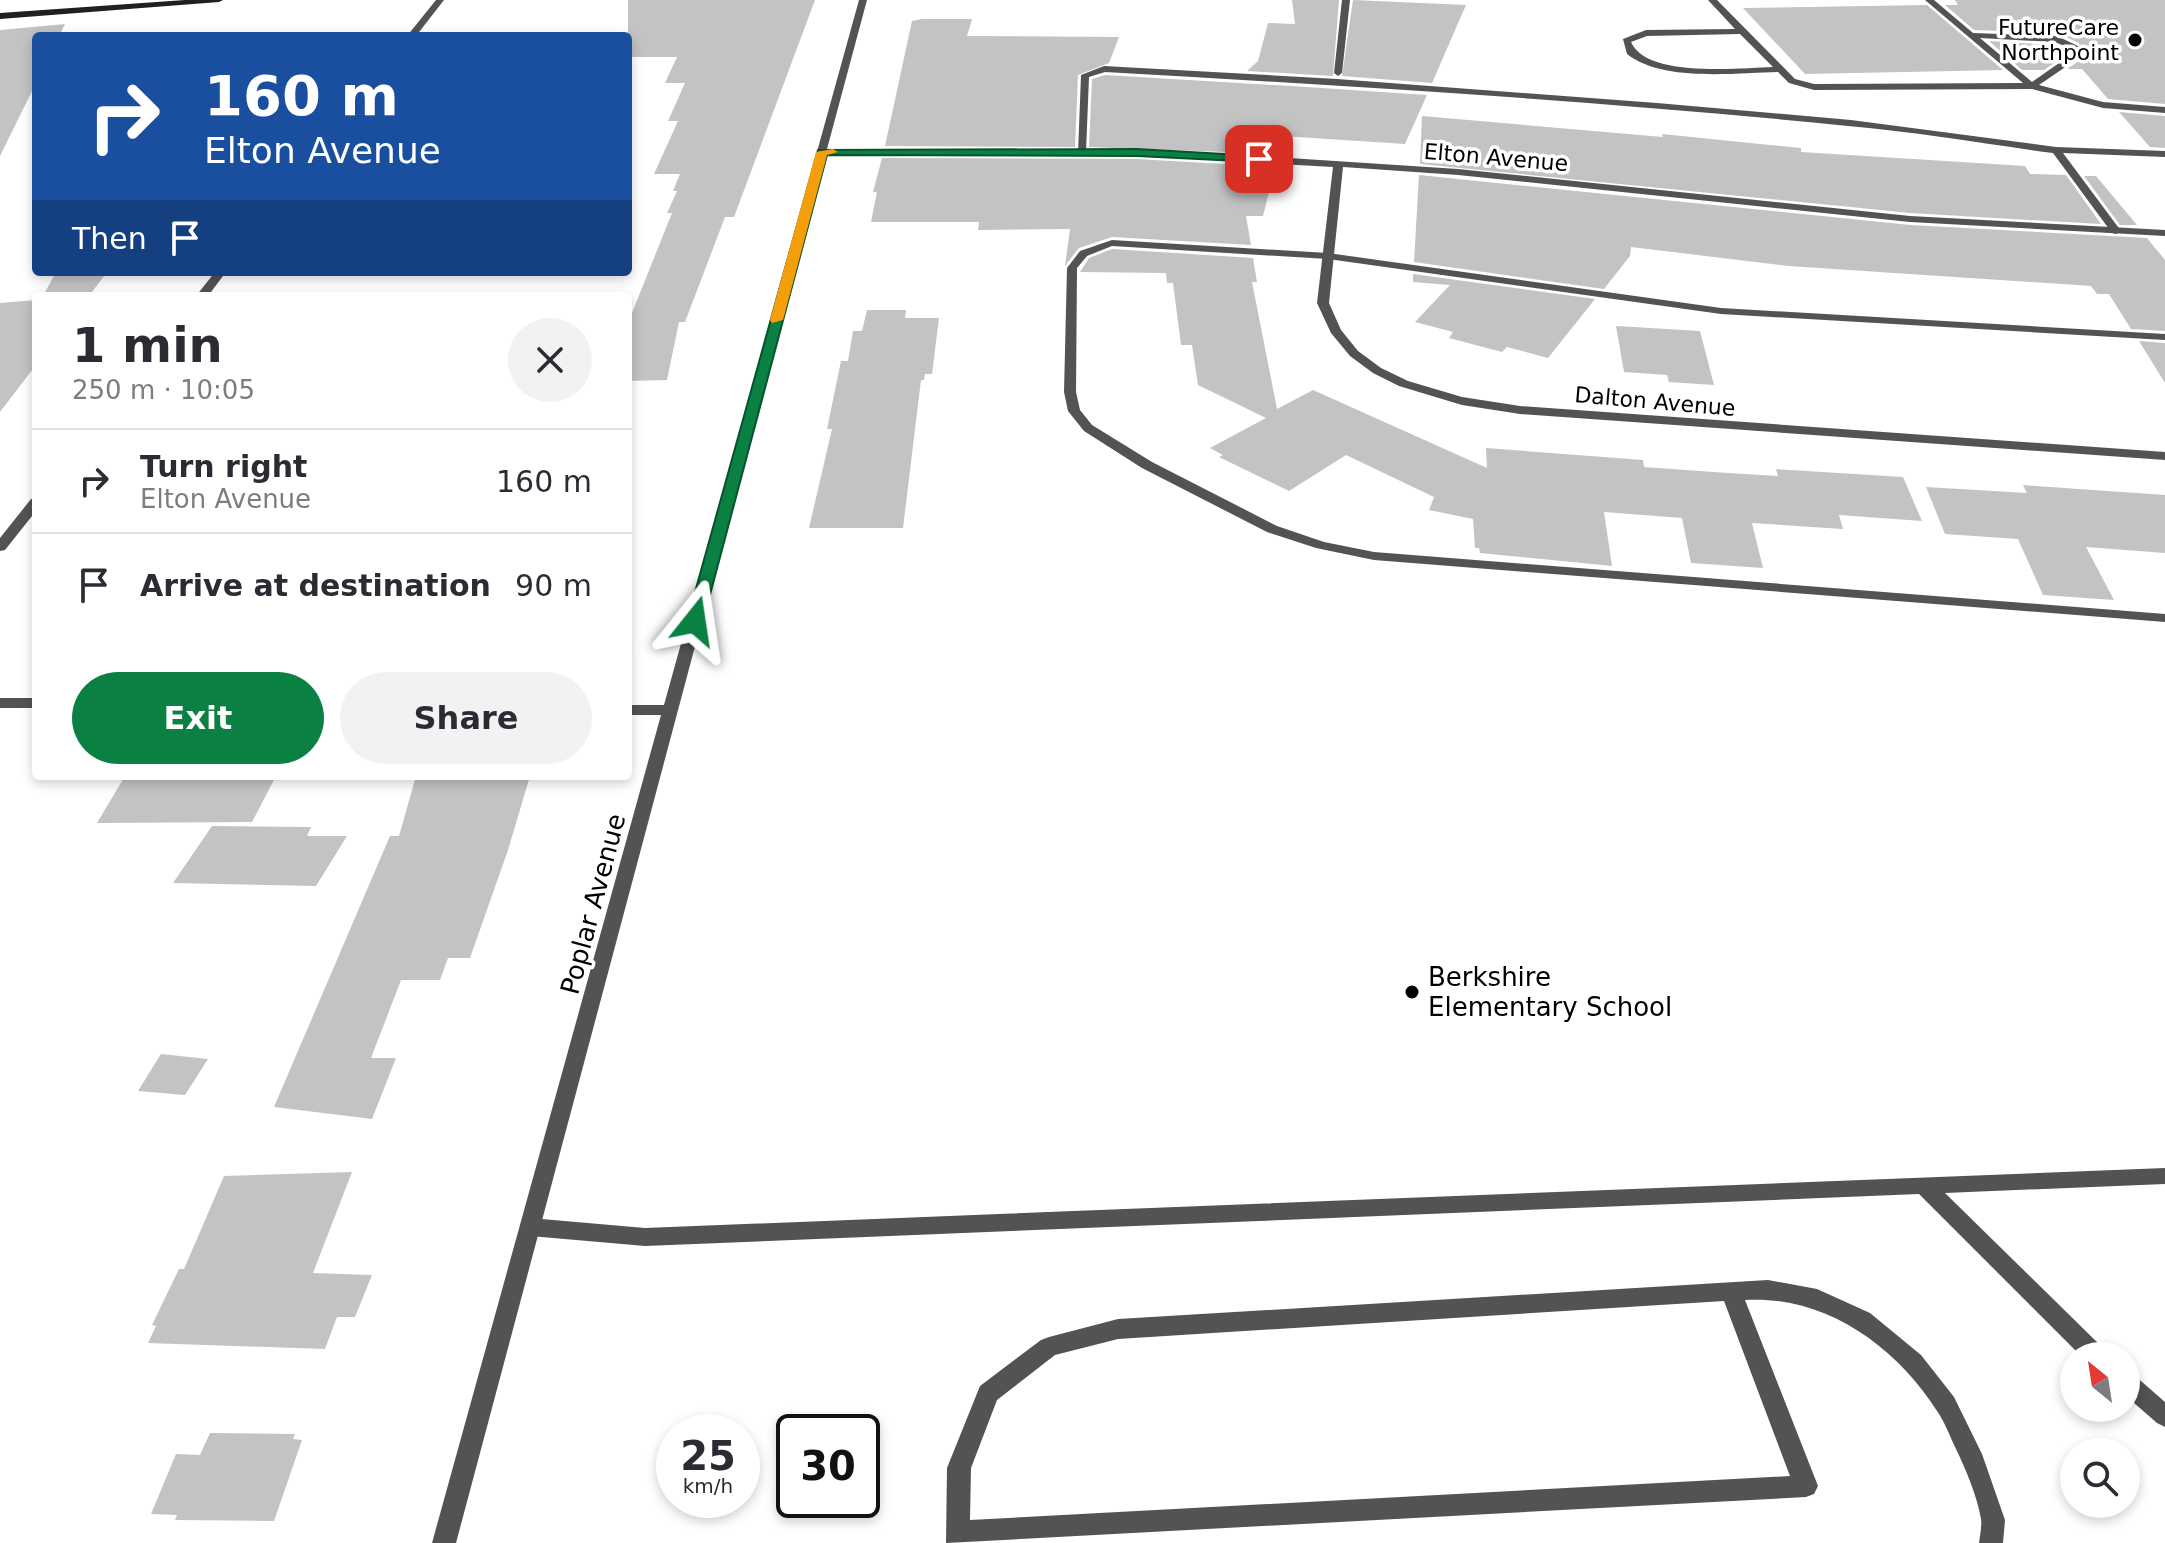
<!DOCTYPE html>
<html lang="en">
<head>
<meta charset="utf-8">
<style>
  :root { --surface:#fff; --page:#f2f2f3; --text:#2b2b33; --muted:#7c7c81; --line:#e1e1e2; --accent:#0b8043 }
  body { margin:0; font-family:"DejaVu Sans",sans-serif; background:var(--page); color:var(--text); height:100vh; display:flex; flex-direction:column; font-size:30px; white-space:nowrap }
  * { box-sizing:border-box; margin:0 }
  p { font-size:26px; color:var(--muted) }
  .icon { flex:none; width:44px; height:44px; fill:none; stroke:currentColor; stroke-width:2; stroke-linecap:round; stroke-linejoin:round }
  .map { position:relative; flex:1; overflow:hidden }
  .side { position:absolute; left:32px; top:292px; width:600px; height:488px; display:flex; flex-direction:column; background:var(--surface); border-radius:8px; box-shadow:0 4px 12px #0003 }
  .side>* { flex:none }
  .banner { position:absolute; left:32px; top:32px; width:600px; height:244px; border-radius:8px; box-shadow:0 4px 12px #0003; background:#1a4fa0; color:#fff; overflow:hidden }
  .needle { width:52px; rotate:330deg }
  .controls { position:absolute; left:2060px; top:1342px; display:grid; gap:16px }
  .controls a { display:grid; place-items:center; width:80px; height:80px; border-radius:50%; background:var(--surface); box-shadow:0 4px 12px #0003; font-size:40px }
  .speed { position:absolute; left:656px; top:1414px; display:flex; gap:16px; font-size:40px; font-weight:700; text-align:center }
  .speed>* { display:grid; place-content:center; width:104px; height:104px; border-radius:50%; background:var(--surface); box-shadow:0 4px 12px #0003; line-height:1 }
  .speed small { font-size:20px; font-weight:400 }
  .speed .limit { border:4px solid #111; border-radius:12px; background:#fff; color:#111 }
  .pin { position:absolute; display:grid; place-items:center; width:68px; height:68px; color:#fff; margin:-34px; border-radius:16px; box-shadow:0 4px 12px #0006 }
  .me { position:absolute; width:88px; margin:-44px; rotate:15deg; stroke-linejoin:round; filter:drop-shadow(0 0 6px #0008) }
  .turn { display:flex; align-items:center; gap:28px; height:168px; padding:0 40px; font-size:36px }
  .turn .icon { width:104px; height:104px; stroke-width:2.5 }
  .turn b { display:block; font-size:56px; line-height:68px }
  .then { display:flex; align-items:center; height:76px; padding:0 40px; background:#0003; gap:16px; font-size:30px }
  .round { display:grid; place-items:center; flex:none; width:84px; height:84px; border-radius:42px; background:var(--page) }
  .head { display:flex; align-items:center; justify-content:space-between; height:136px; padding:0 40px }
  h1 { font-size:48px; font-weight:800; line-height:60px }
  .button { display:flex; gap:16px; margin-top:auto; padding:16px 40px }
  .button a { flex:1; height:92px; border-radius:48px; background:var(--accent); color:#fff; font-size:32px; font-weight:800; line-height:92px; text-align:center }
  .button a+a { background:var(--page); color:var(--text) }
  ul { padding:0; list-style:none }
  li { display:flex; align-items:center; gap:24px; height:104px; padding:0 40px; border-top:2px solid var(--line) }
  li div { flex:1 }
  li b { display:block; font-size:30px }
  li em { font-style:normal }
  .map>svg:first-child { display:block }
  .building { fill:#c3c3c3 }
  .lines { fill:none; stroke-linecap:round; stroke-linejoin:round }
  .lane { fill:#535353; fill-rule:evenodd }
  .street { fill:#535353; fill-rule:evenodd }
  .secondary { fill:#202020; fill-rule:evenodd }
  .route { fill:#0b8043; stroke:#07532c; stroke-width:2 }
  .slow { fill:#f59e0b }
  .poi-dot { fill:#000; stroke:#fff; stroke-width:3 }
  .labels { text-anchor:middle; stroke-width:7; stroke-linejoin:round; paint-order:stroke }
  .far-poi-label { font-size:22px; fill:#000; stroke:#fff; text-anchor:end }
  .far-street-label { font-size:22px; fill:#000; stroke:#fff }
  .street-label { font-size:26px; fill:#000; stroke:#fff }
  .poi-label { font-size:26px; fill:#000; stroke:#fff; text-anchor:start }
</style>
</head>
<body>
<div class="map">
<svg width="2165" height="1543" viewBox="0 0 2165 1543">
  <rect width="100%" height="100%" fill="#fff"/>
  <path class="building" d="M 628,0 L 815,0 L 734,217 L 725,217 L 685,322 L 679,322 L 667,380 L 628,381 L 628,323 L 672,213 L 667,213 L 677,191 L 673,191 L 680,174 L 654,174 L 678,121 L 668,121 L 685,83 L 665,83 L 677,57 L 628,57 Z
    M 1292,0 L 1339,0 L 1333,76 L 1247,71 L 1258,61 L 1268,23 L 1295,24 Z
    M 1353,0 L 1466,5 L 1432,83 L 1342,76 Z
    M 1955,0 L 2165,0 L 2165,104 L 2108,99 L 2082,69 L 2067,69 L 2082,59 L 2079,43 L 2057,33 L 1974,30 L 1945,5 L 1958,5 Z
    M 1927,5 L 2003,70 L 1805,74 L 1743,8 Z
    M 922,19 L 972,19 L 967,36 L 1119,37 L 1109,63 L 1078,75 L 1075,147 L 885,146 L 912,21 Z
    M 65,24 L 59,36 L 36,36 L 36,83 L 0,156 L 0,30 Z
    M 1989,41 L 2054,45 L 2069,53 L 2044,70 L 2022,70 Z
    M 1105,75 L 1291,86 L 1427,95 L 1405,144 L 1282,136 L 1278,154 L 1089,147 L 1092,79 Z
    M 2119,112 L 2165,116 L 2165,148 L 2150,147 Z
    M 1422,116 L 1663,137 L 1662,134 L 1801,148 L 1801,152 L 2025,166 L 2030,174 L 2066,175 L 2101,224 L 1910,213 L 1420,164 Z
    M 882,158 L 1137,159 L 1275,167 L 1263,216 L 1246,216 L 1251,245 L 1112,237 L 1079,248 L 1065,266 L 1070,229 L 978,230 L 979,222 L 871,222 L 877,192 L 873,192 Z
    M 1419,175 L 1910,225 L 2147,238 L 2165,260 L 2165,331 L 2131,329 L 2109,294 L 2097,294 L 2091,286 L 1789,266 L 1631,247 L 1630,256 L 1604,289 L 1414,262 Z
    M 2084,176 L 2096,176 L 2137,225 L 2120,225 Z
    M 1112,249 L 1253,258 L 1257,282 L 1252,282 L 1277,409 L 1313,390 L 1487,468 L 1486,448 L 1643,460 L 1644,467 L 1728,473 L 1778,476 L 1776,469 L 1903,477 L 1922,521 L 1839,515 L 1843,529 L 1752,523 L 1763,568 L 1691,563 L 1682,518 L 1604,512 L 1612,566 L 1480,553 L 1479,548 L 1475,548 L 1473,519 L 1429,510 L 1434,497 L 1346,455 L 1289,491 L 1219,457 L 1223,455 L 1210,448 L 1266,418 L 1198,385 L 1192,345 L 1181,345 L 1173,283 L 1167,283 L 1166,273 L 1080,272 L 1089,258 Z
    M 56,272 L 107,272 L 89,296 L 43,296 Z
    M 1413,274 L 1595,299 L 1548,358 L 1507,347 L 1502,352 L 1449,338 L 1453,332 L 1415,322 L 1450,285 L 1413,282 Z
    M 36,300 L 36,365 L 0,412 L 0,303 Z
    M 867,310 L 906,310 L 905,318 L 939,318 L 932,374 L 925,374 L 924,380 L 921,380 L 903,528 L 809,528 L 832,429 L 827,429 L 841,361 L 848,361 L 853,331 L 862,331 Z
    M 1616,326 L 1700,331 L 1714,385 L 1669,382 L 1667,375 L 1624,372 Z
    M 2139,341 L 2165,343 L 2165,383 Z
    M 2023,485 L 2165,495 L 2165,553 L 2086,547 L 2114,600 L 2043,595 L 2018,539 L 1945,534 L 1926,487 L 2027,493 Z
    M 125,776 L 276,776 L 252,822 L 97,823 Z
    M 416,776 L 530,776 L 508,850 L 470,958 L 448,958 L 440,980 L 401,980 L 371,1058 L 396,1058 L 372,1119 L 274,1107 L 390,836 L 399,836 Z
    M 212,826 L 311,827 L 307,836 L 347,836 L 316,886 L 173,883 Z
    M 161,1054 L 208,1059 L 185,1095 L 138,1091 Z
    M 352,1172 L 313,1273 L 372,1275 L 355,1317 L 337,1317 L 325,1349 L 148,1343 L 156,1326 L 152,1325 L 179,1269 L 184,1269 L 224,1176 Z
    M 210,1433 L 295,1434 L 293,1439 L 302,1440 L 274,1521 L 175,1520 L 177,1515 L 151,1514 L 176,1454 L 200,1455 Z"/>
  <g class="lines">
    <path class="lane" d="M 1708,0 L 1717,0 L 1795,79 L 1814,84 L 2023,83 L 1925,0 L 1934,0 L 1973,33 L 2057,36 L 2078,46 L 2080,57 L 2039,85 L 2103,102 L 2165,107 L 2165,113 L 2103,108 L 2032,89 L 1814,90 L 1789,83 L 1778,72 C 1734,73 1662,82 1627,54 L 1623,39 L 1646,30 L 1735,29 ZM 1740,34 L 1773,67 C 1739,68 1646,78 1631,42 L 1647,36 ZM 1980,38 L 2055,42 L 2071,49 L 2072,54 L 2032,82 Z
      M 1104,66 L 1337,79 L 1657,103 L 1851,120 L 2056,147 L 2165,151 L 2165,157 L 2063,153 L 2121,231 L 2116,234 L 2112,233 L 2053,153 C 1985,144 1917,132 1848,126 C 1601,101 1353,86 1105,72 L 1089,77 L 1086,152 L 1078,154 L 1081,75 Z
      M 1112,240 L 1328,253 L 1721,308 L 2165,334 L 2165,340 L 1721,314 L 1328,259 L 1112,246 L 1087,256 L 1077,268 L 1076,392 L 1080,410 L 1092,425 L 1152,462 L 1277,526 L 1324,542 L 1374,552 L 2165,614 L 2165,622 L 1374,560 L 1316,548 L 1267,532 L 1142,468 L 1084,431 L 1068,411 L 1064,392 L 1067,268 L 1080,251 Z
      M 2165,1168 L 2165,1184 L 1945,1193 L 2104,1349 L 2107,1356 L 2081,1356 L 1919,1194 L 645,1246 L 530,1236 L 523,1233 L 520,1227 L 523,1221 L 530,1218 L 645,1228 Z
      M 1768,1280 L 1817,1289 L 1870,1313 L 1921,1355 L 1954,1397 L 1982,1454 L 2005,1520 L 2003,1543 L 1979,1543 C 1980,1535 1982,1526 1981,1519 C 1977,1496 1966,1470 1956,1449 C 1950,1437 1945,1422 1937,1411 C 1895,1345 1824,1295 1745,1300 L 1818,1486 L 1814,1494 L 1806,1497 L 946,1543 L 947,1468 L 980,1386 L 1041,1340 L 1049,1337 L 1118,1319 ZM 1724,1301 L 1790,1476 L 970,1520 L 971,1468 L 997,1400 L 1055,1355 L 1118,1339 Z
      M 2126,1372 L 2134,1375 L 2165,1402 L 2165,1427 L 2157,1423 L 2126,1396 Z"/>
    <path class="street" d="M 436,0 L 444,0 L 416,36 L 407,36 Z
      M 859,0 L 867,0 L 827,149 L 1137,150 L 1259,156 L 1458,169 L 1910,216 L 2165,230 L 2165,236 L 1910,222 L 1458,175 L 1343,167 L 1329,303 L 1341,330 L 1358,351 L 1381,368 L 1408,381 L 1462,397 L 1520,406 L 2165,452 L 2165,460 L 1520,414 L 1462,405 L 1399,386 L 1373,373 L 1350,356 L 1331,333 L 1317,303 L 1333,167 L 1137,156 L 826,155 L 456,1543 L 432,1543 L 661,715 L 628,715 L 628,705 L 664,705 Z
      M 1342,0 L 1350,0 L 1342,73 L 1338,76 L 1334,73 Z
      M 215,272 L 226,272 L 208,296 L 196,296 Z
      M 36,498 L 36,511 L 5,550 L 0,551 L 0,538 L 31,499 Z
      M 0,698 L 36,698 L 36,708 L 0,708 Z"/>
    <path class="secondary" d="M 185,0 L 223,0 L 219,2 L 0,19 L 0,13 Z"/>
  </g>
  <path class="route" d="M 1137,149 L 1259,156 L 1265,159 L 1259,162 L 1137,156 L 827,155 L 703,621 L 695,626 L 689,625 L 687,621 L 818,150 Z"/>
  <path class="slow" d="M 833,149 L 838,152 L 827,155 L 783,320 L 772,323 L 770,320 L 816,152 Z"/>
  <g class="poi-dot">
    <circle cx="2135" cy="40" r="8"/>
    <circle cx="1412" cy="992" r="8"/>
  </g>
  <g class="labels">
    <g class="far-poi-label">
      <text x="2119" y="35">FutureCare<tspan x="2119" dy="25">Northpoint</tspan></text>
    </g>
    <g class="far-street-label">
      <text transform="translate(1496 157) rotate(5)" y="8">Elton Avenue</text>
      <text transform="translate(1655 401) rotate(5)" y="8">Dalton Avenue</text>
    </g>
    <g class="street-label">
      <text transform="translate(593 904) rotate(-75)" y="9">Poplar Avenue</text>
    </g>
    <g class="poi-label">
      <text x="1428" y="986">Berkshire<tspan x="1428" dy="30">Elementary School</tspan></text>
    </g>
  </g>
</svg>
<div class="controls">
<a><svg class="needle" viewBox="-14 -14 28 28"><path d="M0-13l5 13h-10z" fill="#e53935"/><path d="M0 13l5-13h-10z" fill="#7c7c81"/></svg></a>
<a><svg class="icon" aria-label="search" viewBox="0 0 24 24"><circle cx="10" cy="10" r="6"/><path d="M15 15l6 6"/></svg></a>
</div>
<div class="speed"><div>25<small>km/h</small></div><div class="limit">30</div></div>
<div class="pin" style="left:1259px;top:159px;background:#d93025"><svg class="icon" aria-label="arrive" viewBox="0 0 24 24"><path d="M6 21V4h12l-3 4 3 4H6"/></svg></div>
<svg class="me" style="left:695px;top:621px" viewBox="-20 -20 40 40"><path d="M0-17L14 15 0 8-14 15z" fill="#0b8043" stroke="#fff" stroke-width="4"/></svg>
<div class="banner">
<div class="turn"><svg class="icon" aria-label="right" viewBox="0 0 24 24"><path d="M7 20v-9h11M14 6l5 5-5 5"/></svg><div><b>160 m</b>Elton Avenue</div></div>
<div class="then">Then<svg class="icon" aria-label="arrive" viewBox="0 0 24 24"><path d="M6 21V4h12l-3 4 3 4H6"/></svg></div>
</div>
<section class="side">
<div class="head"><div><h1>1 min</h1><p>250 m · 10:05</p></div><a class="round"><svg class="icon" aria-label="close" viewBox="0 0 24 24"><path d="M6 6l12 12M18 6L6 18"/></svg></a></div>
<ul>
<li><svg class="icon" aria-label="right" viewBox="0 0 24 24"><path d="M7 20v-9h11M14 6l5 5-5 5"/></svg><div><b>Turn right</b><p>Elton Avenue</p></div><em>160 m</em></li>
<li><svg class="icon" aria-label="arrive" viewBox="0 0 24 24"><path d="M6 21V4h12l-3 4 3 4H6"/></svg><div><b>Arrive at destination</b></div><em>90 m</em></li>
</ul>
<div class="button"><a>Exit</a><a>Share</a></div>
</section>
</div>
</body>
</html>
